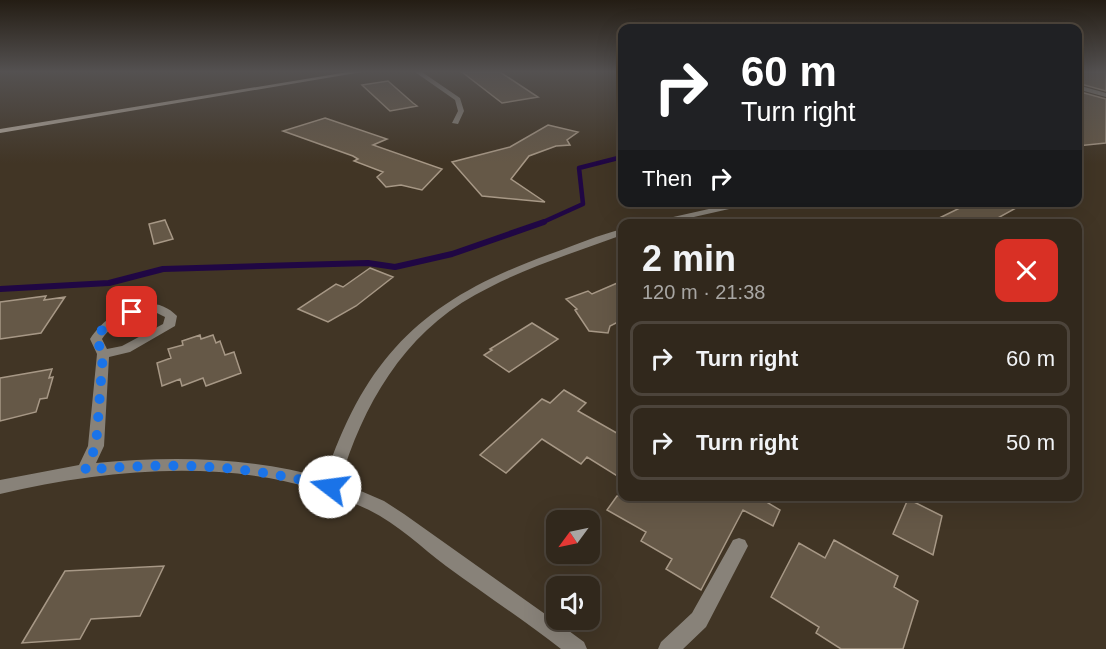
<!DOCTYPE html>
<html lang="en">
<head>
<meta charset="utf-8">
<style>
  :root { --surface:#31281c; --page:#393025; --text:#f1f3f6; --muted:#a8a6a3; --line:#4c443b }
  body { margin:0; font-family:Helvetica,sans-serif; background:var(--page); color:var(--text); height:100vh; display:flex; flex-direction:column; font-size:22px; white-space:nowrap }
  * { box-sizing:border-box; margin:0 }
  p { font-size:20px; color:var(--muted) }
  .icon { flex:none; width:33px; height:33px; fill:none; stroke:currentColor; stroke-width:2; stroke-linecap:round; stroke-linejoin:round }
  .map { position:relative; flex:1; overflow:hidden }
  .sheet { position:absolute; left:618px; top:219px; width:464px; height:282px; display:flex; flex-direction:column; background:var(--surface); border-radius:12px; box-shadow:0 6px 24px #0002,0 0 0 2px var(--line) }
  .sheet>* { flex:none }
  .guide { position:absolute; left:618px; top:24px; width:464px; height:183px; border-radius:12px; box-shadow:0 6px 24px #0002,0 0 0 2px var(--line); background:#202124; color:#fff; overflow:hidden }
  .needle { width:39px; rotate:237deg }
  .controls { position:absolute; left:546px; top:510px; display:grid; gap:12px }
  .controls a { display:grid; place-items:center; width:54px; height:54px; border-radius:12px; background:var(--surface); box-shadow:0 6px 24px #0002,0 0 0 2px var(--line); font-size:30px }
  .pin { position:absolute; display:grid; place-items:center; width:51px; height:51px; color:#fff; margin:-26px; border-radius:12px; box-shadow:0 3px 9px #0006 }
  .me { position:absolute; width:66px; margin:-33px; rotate:285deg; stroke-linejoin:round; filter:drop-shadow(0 0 4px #0008) }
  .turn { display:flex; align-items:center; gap:21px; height:126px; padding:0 24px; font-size:27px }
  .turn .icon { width:78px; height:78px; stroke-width:2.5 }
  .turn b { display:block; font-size:42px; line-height:51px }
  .then { display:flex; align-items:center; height:57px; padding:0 24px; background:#0003; gap:12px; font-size:22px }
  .round { display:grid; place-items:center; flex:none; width:63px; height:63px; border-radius:12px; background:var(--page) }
  .summary { display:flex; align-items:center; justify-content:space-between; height:102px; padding:0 24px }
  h1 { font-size:36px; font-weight:600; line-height:45px }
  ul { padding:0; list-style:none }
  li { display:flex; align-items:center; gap:18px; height:75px; margin:0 12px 9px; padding:0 12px; border:3px solid var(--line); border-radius:12px }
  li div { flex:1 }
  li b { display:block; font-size:22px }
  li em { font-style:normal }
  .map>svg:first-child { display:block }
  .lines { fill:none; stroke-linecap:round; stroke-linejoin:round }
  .stream-far1 { stroke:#200744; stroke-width:4.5 }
  .stream { stroke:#200744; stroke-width:6 }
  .building { fill:#655847; stroke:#a79886; stroke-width:1.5 }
  .lane { fill:#888279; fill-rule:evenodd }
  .street { fill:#888279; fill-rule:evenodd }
  .secondary { fill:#b5ab9e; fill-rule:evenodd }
  .route { stroke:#1a73e8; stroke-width:10; stroke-dasharray:0 18 }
</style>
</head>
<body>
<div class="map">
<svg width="1106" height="649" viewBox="0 0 1106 649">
  <rect width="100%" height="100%" fill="#413525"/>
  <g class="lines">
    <path class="stream-far1" d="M 541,223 L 583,204 L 579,168 L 622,157"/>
    <path class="stream" d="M 0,289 L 109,283 L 163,269 L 368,263 L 395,267 L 452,254 L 544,222"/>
  </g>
  <path class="building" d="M 462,72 L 500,72 L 538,97 L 502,103 Z
    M 1077,72 L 1106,72 L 1106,91 L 1077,83 Z
    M 388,81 L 413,103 L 417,106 L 390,111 L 362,85 Z
    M 1077,91 L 1106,99 L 1106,143 L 1077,146 Z
    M 325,118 L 387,139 L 373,145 L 442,169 L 422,190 L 401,185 L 386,187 L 377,177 L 383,172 L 354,161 L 358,159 L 353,156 L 283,131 Z
    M 548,125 L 578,132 L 567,140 L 570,145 L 556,146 L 529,156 L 511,179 L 545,202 L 482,196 L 452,162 L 510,147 Z
    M 972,202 L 1027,202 L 987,224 L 927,224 Z
    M 165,220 L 173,239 L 154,244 L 149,224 Z
    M 370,268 L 393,277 L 356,306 L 328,322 L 298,309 L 336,284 L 343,287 Z
    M 622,281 L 622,320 L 610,326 L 608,333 L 589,331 L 575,310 L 577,309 L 566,299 L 588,291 L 592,294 Z
    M 46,296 L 44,300 L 65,297 L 41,333 L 0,339 L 0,302 Z
    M 532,323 L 558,339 L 509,372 L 484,355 L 492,350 L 490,349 Z
    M 200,335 L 201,339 L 213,335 L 216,343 L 220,341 L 225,355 L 234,352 L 241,373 L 206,386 L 203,378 L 182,386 L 180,379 L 162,386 L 157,363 L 171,358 L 168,349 L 183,345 L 182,341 Z
    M 52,369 L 49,378 L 53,377 L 47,398 L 40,399 L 36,412 L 0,421 L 0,378 Z
    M 564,390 L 586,403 L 578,411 L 622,436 L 622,479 L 587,457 L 581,464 L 542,439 L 506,473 L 480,455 L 542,399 L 550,403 Z
    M 617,496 L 771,496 L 768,503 L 780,510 L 773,526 L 743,510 L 701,590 L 666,569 L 672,559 L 641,541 L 646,532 L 607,510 Z
    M 908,499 L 942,516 L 933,555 L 893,534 Z
    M 834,540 L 898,576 L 894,587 L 918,601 L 903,649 L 841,649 L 816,633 L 819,627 L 771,597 L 799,543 L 825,558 Z
    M 164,566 L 140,616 L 91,619 L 80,639 L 22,643 L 65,571 Z"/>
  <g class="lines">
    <path class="lane" d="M 739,538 L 745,540 L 748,546 L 706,627 L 683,649 L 658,649 L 661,642 L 692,613 L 733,540 Z"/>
    <path class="street" d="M 415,72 L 422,72 L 460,98 L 464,111 L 458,124 L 452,123 L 458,111 L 455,100 Z
      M 1077,85 L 1106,93 L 1106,97 L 1077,89 Z
      M 740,202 L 760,202 L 663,224 L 642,224 Z
      M 622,229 L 622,235 C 573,253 521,269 475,295 C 403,335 363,405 340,482 L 384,501 L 404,514 L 569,631 L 584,642 L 587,649 L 561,649 C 524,620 484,594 446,566 C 422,548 398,524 369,510 C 256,455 121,466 0,494 L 0,480 L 79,465 L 88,446 L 97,354 L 90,339 C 107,312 150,288 177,316 L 175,326 L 130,352 L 109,357 L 104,446 L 96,463 C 174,456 249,457 325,478 C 367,351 429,297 553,253 C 575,245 599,235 622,229 ZM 151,310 L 165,317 L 163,324 L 122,346 L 107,349 L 102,339 C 113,323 132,311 151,310 Z"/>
    <path class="secondary" d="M 348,72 L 362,72 L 0,133 L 0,129 Z"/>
  </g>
  <linearGradient id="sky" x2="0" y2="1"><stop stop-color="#241d14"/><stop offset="0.44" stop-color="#545151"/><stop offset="1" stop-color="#545151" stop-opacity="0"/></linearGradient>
  <rect width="1106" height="163" fill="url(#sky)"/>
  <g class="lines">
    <path class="route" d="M 132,312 C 116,317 104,324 96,339 L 103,354 L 96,446 L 85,470 C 172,462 245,464 330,487"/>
  </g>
</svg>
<div class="controls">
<a><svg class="needle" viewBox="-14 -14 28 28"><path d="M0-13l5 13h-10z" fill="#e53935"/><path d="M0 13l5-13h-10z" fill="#a8a6a3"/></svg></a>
<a><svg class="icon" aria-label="sound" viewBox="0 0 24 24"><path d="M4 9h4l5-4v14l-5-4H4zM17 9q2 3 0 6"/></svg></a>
</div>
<div class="pin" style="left:132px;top:312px;background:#d93025"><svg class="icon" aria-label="arrive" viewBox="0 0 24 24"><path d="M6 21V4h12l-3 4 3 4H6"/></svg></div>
<svg class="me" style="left:330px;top:487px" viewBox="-20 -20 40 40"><circle r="19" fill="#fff"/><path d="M0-13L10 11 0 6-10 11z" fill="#1a73e8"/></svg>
<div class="guide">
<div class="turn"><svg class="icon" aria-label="right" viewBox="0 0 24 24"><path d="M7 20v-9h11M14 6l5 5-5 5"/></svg><div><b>60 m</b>Turn right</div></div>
<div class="then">Then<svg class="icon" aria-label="right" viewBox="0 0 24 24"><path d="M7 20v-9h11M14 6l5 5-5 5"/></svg></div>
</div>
<section class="sheet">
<div class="summary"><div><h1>2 min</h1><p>120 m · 21:38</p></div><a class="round" style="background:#d93025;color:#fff"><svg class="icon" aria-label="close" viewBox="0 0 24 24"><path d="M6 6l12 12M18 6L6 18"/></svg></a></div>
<ul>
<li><svg class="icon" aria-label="right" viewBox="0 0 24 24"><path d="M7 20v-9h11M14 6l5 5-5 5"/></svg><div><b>Turn right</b></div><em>60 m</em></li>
<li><svg class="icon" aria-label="right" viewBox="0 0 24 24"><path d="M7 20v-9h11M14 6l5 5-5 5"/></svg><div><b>Turn right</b></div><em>50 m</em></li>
</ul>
</section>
</div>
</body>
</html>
